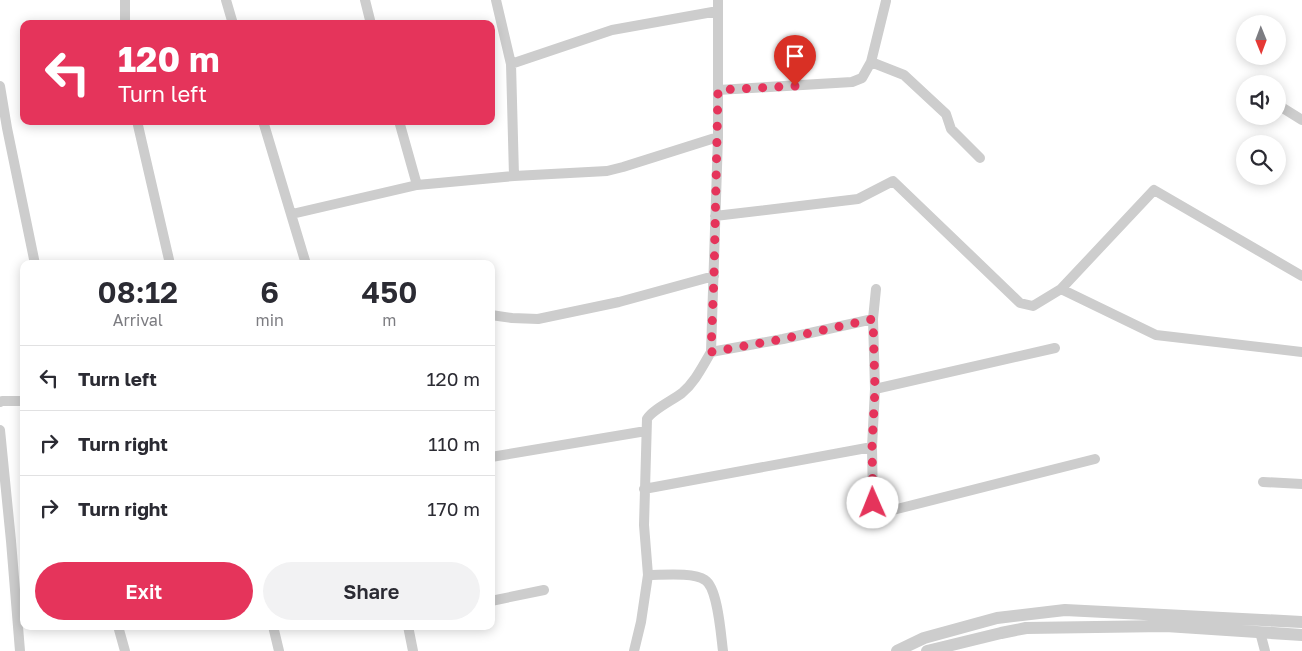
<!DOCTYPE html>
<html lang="en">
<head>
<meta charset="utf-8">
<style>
  :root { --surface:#fff; --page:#f2f2f3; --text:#2b2b33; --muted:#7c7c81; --line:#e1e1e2; --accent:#e5345b }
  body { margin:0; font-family:"Golos Text",sans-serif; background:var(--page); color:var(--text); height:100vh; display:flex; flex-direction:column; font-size:19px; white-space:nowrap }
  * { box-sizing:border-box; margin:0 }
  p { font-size:16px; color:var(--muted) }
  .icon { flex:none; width:28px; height:28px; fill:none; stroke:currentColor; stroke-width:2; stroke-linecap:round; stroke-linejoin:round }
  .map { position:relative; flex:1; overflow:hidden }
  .side { position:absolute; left:20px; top:260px; width:475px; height:370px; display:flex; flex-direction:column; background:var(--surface); border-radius:10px; box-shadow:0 2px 12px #0003 }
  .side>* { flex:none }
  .top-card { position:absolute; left:20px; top:20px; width:475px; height:105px; border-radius:10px; box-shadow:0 2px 12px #0003; background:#e5345b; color:#fff; overflow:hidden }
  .needle { width:32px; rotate:179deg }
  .controls { position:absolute; left:1236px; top:15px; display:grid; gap:10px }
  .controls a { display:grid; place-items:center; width:50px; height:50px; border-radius:50%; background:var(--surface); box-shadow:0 2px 12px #0003; font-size:25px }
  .pin { position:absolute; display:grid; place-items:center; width:42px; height:42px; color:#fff; margin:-51px -21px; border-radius:50% 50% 50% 0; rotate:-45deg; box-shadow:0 0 5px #0007 }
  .pin .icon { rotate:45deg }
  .me { position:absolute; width:55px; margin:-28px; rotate:359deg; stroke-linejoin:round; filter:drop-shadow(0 0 4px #0008) }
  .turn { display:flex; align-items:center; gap:18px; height:105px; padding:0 15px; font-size:22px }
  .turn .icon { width:65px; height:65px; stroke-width:2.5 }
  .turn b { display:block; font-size:35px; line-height:42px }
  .eta { display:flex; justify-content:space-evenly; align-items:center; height:85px; text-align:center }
  .eta b { font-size:30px; font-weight:600; line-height:35px }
  .action { display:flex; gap:10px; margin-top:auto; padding:10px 15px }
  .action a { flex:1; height:58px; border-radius:30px; background:var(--accent); color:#fff; font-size:20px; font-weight:600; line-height:58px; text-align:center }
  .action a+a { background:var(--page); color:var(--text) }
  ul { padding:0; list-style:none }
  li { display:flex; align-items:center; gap:15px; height:65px; padding:0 15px; border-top:1px solid var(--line) }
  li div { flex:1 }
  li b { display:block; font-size:19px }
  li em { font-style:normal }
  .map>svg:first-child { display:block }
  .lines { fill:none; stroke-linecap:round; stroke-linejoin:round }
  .minor { stroke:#cdcdcd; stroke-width:10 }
  .tertiary { stroke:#cdcdcd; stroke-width:12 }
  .route { stroke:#e5345b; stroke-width:9; stroke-dasharray:0 16.2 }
</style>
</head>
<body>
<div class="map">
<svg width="1302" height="651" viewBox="0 0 1302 651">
  <rect width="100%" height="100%" fill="#fff"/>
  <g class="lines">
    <path class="minor" d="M 226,0 L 233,24
      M 365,0 L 371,24
      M 496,0 L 511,64 L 514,176
      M 125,24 L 125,0
      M 871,62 L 904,75 L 946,114 L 951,129 L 980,158
      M 511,64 L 612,30 L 718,11
      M 0,86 L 7,128 L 35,264
      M 718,90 L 852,82 L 862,78 L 871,62 L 886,1
      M 1278,105 L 1302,120
      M 137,121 L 170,264
      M 263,121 L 306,264
      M 399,121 L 417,185
      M 292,214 L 417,185 L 514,176 L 607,171 L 623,167 L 718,137
      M 715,216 L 858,199 L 893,181 L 1020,303 L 1033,306 L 1061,289 L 1156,335 L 1302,352
      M 876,289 L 873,319 L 875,389 L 872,447 L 873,503 L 877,510 L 885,512 L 1095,459
      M 1061,289 L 1154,190 L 1302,276
      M 491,315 L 512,318 L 538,319 L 619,302 L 714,276
      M 711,352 L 783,339 L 873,319
      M 875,389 L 1055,348
      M 0,402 L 2,401 L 24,401
      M 0,430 L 11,541 L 20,651
      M 491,457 L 646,431
      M 1263,482 L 1302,484
      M 644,489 L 872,447
      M 648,575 C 663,575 693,572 705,580 C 718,588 721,636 723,651
      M 491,601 L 544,590
      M 118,626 L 125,651
      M 273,626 L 279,651
      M 408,626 L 413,651
      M 1260,632 L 1265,651
      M 634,651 L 641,622 L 648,575 L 644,525 L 647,419 C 652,410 673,400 682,393 C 695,382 702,367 711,352 L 718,137 L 718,0"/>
    <path class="tertiary" d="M 897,651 L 924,638 L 997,618 L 1065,610 L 1302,622
      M 927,651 L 1001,633 L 1026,628 L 1166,626 L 1302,635"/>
  </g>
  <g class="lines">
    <path class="route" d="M 795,86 L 718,90 L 714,276 L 711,352 L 783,339 L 873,319 L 875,389 L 872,447 L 873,503"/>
  </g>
</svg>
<div class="controls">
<a><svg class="needle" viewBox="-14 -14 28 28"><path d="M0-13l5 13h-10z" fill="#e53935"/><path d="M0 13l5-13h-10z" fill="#7c7c81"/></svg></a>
<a><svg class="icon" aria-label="sound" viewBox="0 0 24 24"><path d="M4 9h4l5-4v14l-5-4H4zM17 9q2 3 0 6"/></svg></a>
<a><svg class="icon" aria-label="search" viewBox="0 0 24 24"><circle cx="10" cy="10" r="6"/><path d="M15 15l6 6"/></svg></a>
</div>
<div class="pin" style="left:795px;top:86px;background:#d93025"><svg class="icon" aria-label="arrive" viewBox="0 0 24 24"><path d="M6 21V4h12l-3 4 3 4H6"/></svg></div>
<svg class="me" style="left:873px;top:503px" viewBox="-20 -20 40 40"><circle r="19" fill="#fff"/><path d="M0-13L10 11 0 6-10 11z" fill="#e5345b"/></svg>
<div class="top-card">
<div class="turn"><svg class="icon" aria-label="left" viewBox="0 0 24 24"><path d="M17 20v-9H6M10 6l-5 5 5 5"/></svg><div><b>120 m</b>Turn left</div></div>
</div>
<section class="side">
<div class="eta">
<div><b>08:12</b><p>Arrival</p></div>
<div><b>6</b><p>min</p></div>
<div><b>450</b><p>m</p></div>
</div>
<ul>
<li><svg class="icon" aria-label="left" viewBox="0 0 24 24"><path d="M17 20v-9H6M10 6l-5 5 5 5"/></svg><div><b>Turn left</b></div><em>120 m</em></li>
<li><svg class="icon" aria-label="right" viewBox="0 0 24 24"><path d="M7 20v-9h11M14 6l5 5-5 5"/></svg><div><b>Turn right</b></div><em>110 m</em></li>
<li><svg class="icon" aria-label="right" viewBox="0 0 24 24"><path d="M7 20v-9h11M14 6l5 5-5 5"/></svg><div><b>Turn right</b></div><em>170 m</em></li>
</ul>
<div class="action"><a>Exit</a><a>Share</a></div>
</section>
</div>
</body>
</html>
